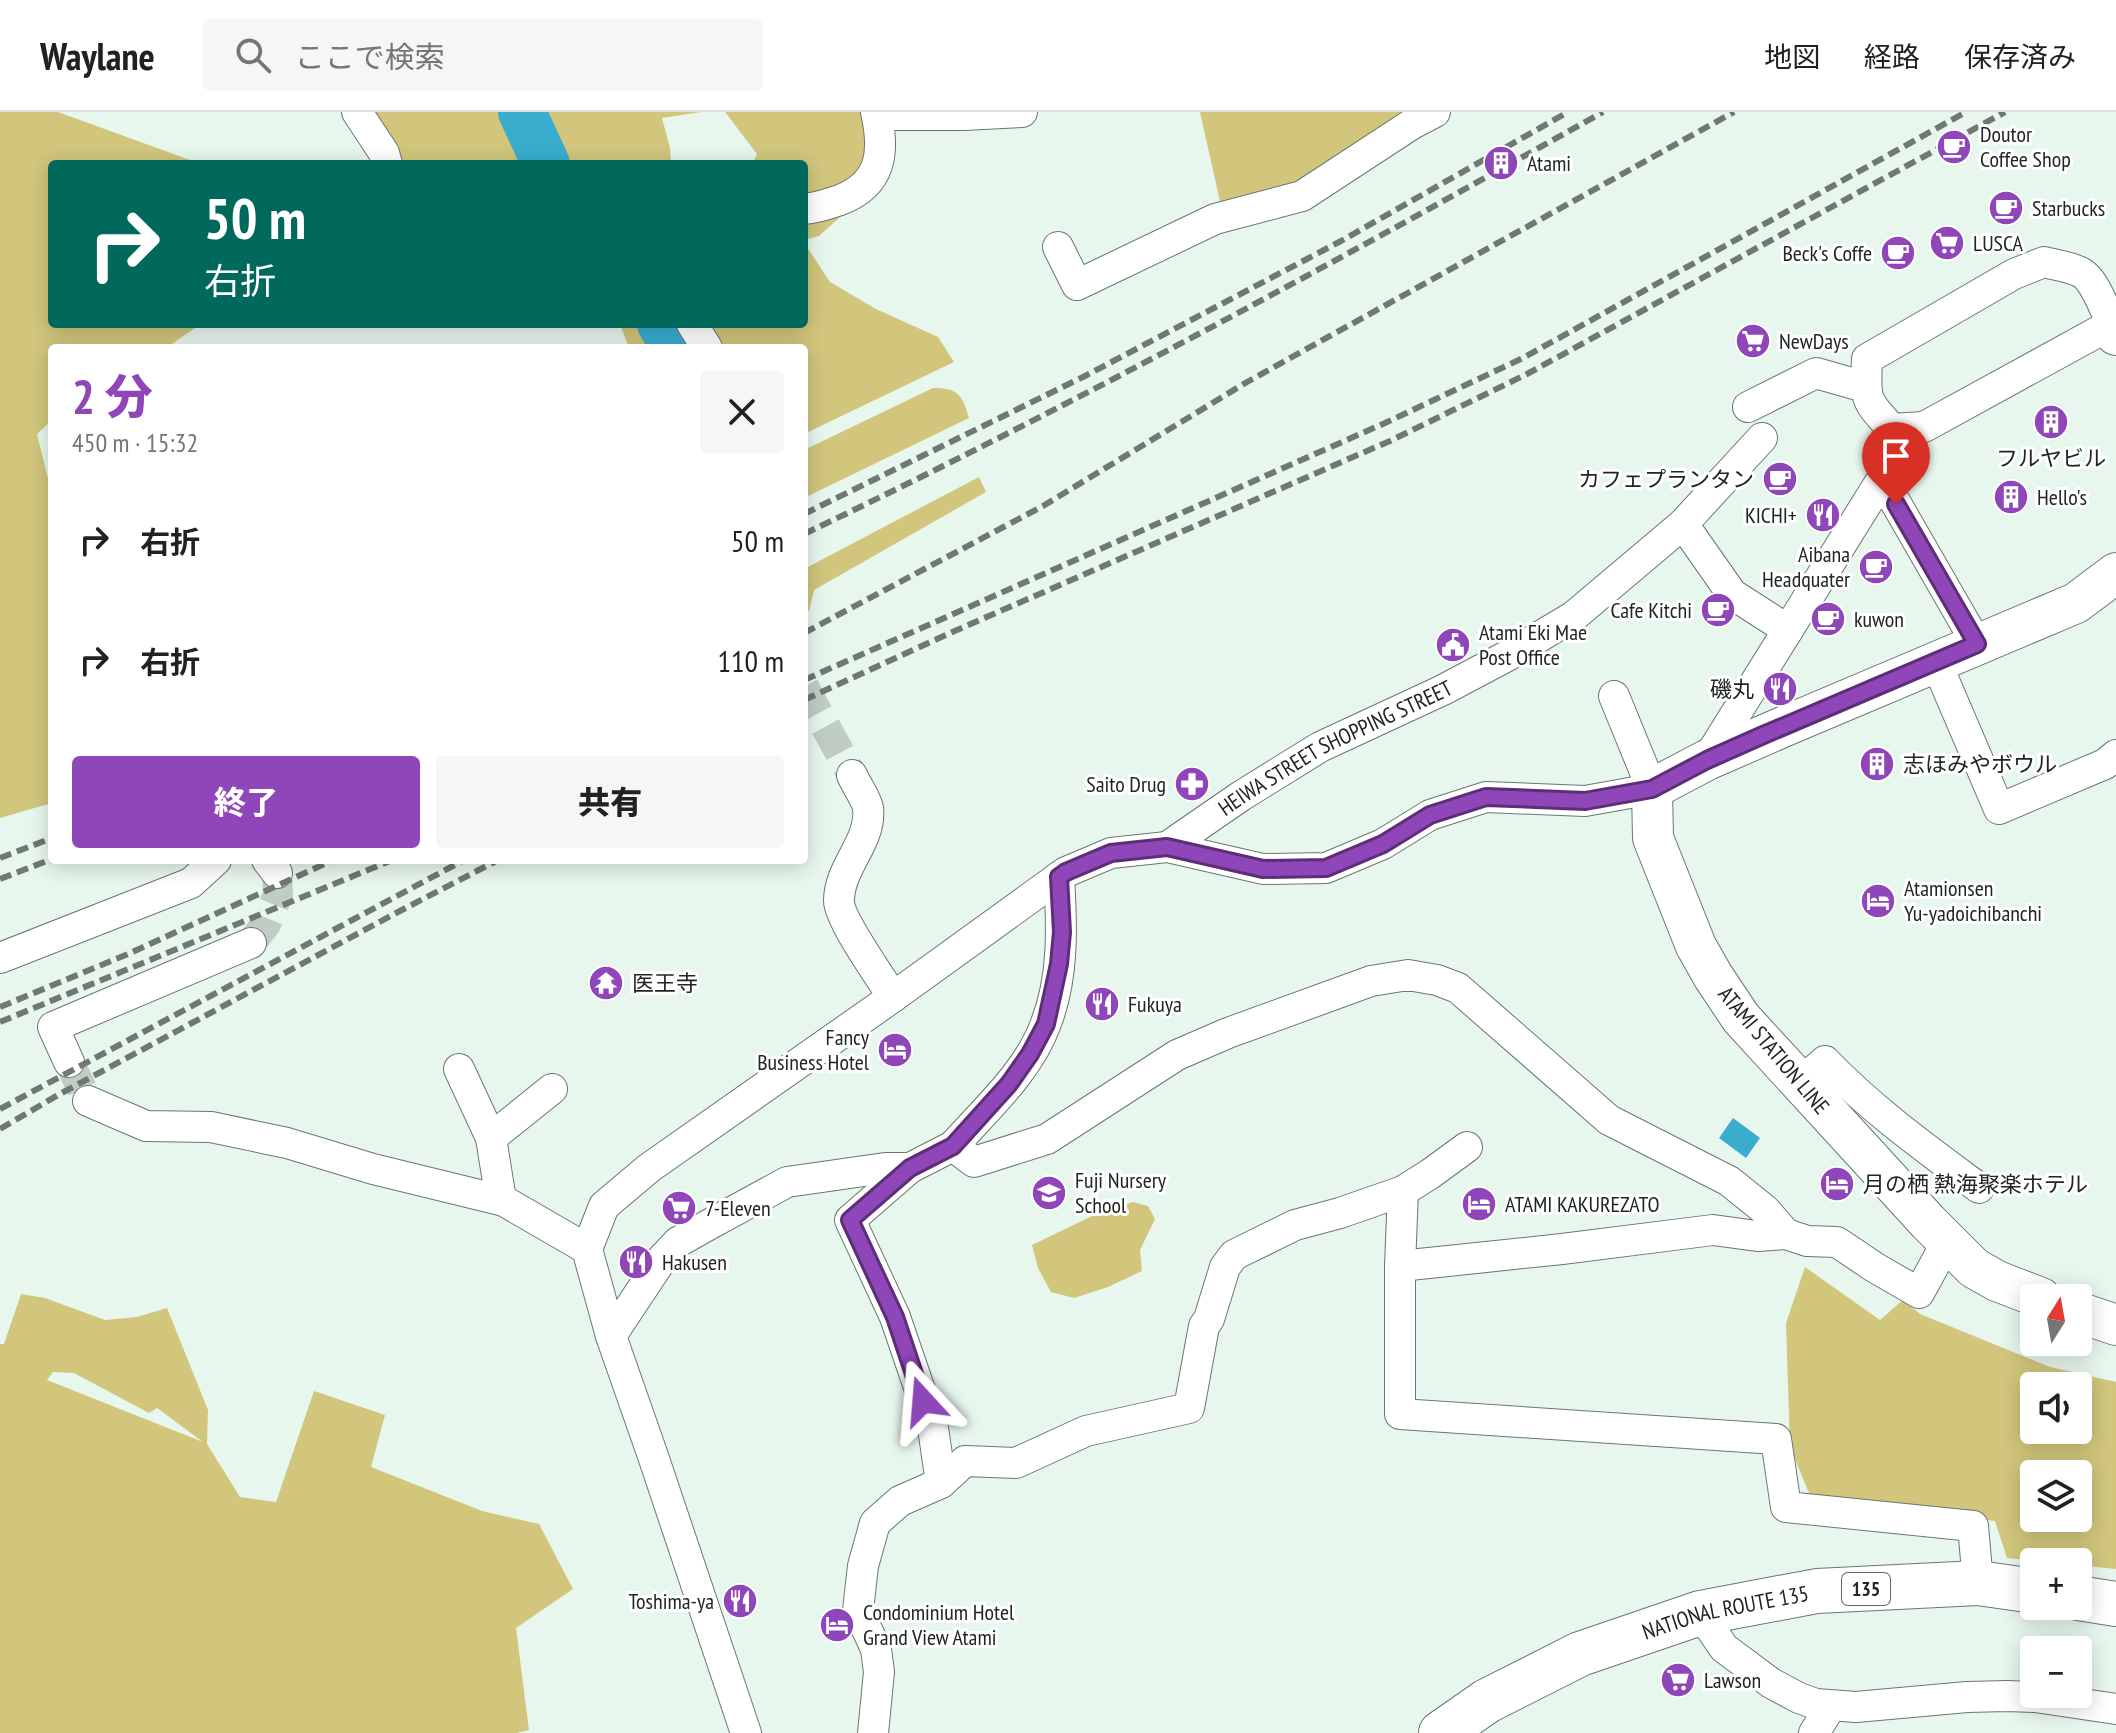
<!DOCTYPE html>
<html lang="ja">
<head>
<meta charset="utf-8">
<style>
  :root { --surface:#fff; --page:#f6f6f6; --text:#202124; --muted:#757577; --line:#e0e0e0; --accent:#8f46b8 }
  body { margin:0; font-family:"PT Sans Narrow","Noto Sans JP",sans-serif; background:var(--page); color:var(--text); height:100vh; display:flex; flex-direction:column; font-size:30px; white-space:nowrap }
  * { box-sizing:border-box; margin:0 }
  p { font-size:26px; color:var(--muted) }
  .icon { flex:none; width:44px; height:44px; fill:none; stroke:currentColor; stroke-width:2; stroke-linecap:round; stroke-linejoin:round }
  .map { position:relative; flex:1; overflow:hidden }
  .details { position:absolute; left:48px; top:232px; width:760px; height:520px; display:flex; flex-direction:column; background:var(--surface); border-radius:8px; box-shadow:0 4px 20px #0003 }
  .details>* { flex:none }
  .guide { position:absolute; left:48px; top:48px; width:760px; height:168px; border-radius:8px; box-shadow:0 4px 20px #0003; background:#00695c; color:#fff; overflow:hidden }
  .needle { width:52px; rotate:11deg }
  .tools { position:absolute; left:2020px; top:1172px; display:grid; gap:16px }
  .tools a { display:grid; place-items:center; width:72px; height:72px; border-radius:8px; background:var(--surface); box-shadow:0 4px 20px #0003; font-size:40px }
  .pin { position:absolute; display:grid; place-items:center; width:68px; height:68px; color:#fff; margin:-82px -34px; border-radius:50% 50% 50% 0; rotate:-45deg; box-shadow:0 0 8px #0007 }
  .pin .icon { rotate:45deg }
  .me { position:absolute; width:88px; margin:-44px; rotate:341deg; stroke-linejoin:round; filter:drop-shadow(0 0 6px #0008) }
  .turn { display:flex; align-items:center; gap:28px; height:168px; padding:0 24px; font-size:36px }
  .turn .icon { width:104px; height:104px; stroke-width:2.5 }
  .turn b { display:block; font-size:56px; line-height:68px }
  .round { display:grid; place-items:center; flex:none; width:84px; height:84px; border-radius:8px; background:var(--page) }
  .summary { display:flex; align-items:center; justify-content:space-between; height:136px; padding:0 24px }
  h1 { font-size:48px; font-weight:800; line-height:60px; color:var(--accent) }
  .action { display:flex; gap:16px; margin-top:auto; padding:16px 24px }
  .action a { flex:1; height:92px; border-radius:8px; background:var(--accent); color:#fff; font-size:32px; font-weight:800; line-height:92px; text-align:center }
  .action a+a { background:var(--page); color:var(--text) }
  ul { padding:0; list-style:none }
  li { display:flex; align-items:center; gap:24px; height:120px; padding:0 24px }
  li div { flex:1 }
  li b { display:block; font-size:30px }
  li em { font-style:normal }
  header { display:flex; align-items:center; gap:48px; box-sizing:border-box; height:112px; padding:0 40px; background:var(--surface); border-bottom:2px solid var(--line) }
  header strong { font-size:38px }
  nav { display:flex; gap:44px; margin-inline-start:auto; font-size:28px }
  .search { width:560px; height:72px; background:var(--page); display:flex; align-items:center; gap:20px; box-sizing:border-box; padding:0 28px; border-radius:8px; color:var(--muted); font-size:30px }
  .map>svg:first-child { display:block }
  .green { fill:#d1c67c; fill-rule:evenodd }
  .water { fill:#39adce }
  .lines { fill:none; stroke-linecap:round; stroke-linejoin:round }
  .river { stroke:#39adce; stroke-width:48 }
  .minor-tunnel { stroke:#c0cdc5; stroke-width:30; stroke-dasharray:30 15; stroke-linecap:butt }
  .minor-casing { stroke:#6a7770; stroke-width:32 }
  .major-casing { stroke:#6a7770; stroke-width:42 }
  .highway-casing { stroke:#6a7770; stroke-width:46 }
  .minor { stroke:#fff; stroke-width:30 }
  .major { stroke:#fff; stroke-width:40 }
  .highway { stroke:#fff; stroke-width:44 }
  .rail { stroke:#6f7872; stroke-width:6; stroke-dasharray:12 6; stroke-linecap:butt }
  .route-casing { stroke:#5d2e78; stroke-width:20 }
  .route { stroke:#8f46b8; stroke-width:14 }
  .labels { text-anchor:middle; stroke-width:6; stroke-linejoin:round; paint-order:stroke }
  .shield { fill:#fff; stroke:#636764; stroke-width:2 }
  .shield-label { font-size:20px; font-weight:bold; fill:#202622 }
  .poi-label { font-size:22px; fill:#202622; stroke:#fff; text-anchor:start }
  .street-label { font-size:22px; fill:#202622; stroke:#fff }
</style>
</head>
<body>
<header>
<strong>Waylane</strong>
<div class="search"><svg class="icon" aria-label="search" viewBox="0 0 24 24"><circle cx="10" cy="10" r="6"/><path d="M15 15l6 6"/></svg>ここで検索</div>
<nav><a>地図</a><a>経路</a><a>保存済み</a></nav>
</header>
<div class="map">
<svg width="2116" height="1621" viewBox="0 0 2116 1621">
  <rect width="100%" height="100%" fill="#e8f7ee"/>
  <path class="green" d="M 0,0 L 58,0 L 201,52 L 52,52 L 52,212 L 201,212 L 166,236 L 52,236 L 52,308 L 37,322 L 52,383 L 52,691 L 0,706 Z
    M 361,0 L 517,0 L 524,13 L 554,46 L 528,0 L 701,0 L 662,6 L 670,36 L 671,52 L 383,52 Z
    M 725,0 L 861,0 L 870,25 L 857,79 L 840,105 L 819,124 L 804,128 L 804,52 L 752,52 L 757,42 Z
    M 1200,0 L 1402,0 L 1406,5 L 1296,78 L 1221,94 Z
    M 805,132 L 830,170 L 876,197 L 938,225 L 954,250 L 804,322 L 804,236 L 719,236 L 704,212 L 804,212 Z
    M 620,212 L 691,212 L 707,236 L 629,236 Z
    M 933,276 C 958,276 962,282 969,306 L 804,386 L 804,338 Z
    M 979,365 L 986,380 L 814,478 L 809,499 L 804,501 L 804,457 Z
    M 1133,1090 L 1148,1094 L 1155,1107 L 1140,1138 L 1142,1159 L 1108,1175 L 1074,1186 L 1051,1180 L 1038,1156 L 1032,1133 L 1092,1104 Z
    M 1805,1155 L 1880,1208 L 1903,1188 L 1920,1202 L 2050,1255 L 2116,1270 L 2116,1457 L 2078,1453 L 2078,1450 L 2048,1450 L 2007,1446 L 1995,1409 L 1811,1386 L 1790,1335 L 1786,1211 ZM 2034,1274 L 2078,1274 L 2078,1318 L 2034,1318 ZM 2034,1362 L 2078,1362 L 2078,1406 L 2034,1406 Z
    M 21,1182 L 45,1186 L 105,1208 L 137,1205 L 167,1196 L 208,1298 L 207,1332 L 240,1385 L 276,1390 L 314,1279 L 385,1303 L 371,1355 L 482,1399 L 539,1412 L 573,1477 L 516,1516 L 529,1618 L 517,1621 L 0,1621 L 0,1232 L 4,1232 ZM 53,1260 L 74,1261 L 149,1301 L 157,1296 L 203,1330 L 47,1268 Z"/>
  <path class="water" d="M 1733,1006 L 1760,1026 L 1746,1046 L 1719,1026 Z"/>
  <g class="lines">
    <path class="river" d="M 522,0 L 546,52
      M 661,212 L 675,236"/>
    <path class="minor-tunnel" d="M 804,575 L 852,663
      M 251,831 L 266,812 L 278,782 L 277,761
      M 69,950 L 88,989"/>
    <g class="minor-casing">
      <g id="minor">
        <path d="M 357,0 L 384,41 L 387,52"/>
        <path d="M 877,3 L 964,3 L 1022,0"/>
        <path d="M 804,97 C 817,96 828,92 840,88 C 882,72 885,40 876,0"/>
        <path d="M 1058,135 L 1077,173 L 1215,107 L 1302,84 L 1412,12 L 1435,0"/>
        <path d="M 2044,150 C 2055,153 2072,155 2082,161 C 2096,170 2104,197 2112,212 L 1924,315 L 1892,317 C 1865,287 1865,289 1867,247 L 2014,162 Z"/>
        <path d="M 692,212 L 707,236"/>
        <path d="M 1748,295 L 1816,261 L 1865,275"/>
        <path d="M 1683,412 L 1732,482 L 1788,518"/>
        <path d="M 1936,550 L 1999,697 L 2105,652 L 2116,643"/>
        <path d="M 1707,648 L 1882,367 L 1977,532"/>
        <path d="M 852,663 C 856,673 866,686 868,696 C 872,730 839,754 839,789 C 839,807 881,866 893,885"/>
        <path id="s1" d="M 1167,735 L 1241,684 L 1320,635 L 1443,578 L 1509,543 L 1574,504 L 1683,412 L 1762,326"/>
        <path d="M 267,748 L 277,761"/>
        <path d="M 0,846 L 191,771 L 216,748"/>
        <path d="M 69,950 L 53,915 L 251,831"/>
        <path d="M 459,957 L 491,1026"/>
        <path d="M 1800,971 L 1825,949 C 1872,998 1925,1036 1979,1076"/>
        <path d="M 88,989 L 146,1014 L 211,1015 L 287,1031 L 373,1057 L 504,1089 L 587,1137"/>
        <path d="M 953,1034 C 986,997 1029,959 1046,911 C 1064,865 1062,813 1059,765"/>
        <path d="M 1403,1079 L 1400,1154 L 1400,1302 L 1776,1327 L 1786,1395 L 1973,1414 L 1978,1471"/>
        <path d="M 501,1088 L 491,1026 L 552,977"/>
        <path d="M 1400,1154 L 1562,1137 L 1713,1118 L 1757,1124 L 1786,1122 L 1807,1129 L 1837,1130 L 1874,1155 L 1919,1181 L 1947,1130"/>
        <path d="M 611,1224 L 662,1147 L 678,1130 L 710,1112 L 787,1070 L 885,1056 L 910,1056"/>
        <path d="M 941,1371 L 965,1349 L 1016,1351 L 1086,1319 L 1189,1296 L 1204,1214 L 1209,1207 L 1225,1155 L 1234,1143 L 1295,1113 L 1340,1101 L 1403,1079 L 1430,1062 L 1467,1035"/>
        <path d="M 1700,1501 L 1724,1536 L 1771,1571 L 1799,1586 L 1816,1592 L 1856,1595 L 1967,1585 L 2007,1584 L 2035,1585 L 2116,1597"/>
        <path d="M 746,1621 L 653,1344 L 611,1224 L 587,1137 L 604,1094 L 649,1056 L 893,885 L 1066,760 L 1111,741 L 1167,735 L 1263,757 L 1326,756 L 1383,732 L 1430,703 L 1486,685 L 1585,689 L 1652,677 L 1614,584"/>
        <path d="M 873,1621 L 879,1560 L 876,1537 L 858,1498 L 863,1454 L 875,1411 L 900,1389 L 941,1371 L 933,1316 L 895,1205 L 850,1108 L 910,1056 L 953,1034 L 974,1050 L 1047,1027 L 1177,943 L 1228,921 L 1371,869 L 1408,863 L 1437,868 L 1458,876 L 1609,1008 L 1729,1069 L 1765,1098 L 1786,1122"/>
        <path d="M 1814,1621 L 1831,1594"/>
      </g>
    </g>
    <g class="major-casing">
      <path id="major" d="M 2112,212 L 2116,223
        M 2041,1186 L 1997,1169 L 1974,1156 L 1928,1110 L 1741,906 L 1713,864 L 1696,834 L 1653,726 L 1652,677 L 1707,648 L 1785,614 L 2076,491 L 2116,461
        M 2078,1200 L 2116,1213"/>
    </g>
    <g class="highway-casing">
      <g id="highway">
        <path d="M 2078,1486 L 2116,1492"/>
        <path id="s2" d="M 1441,1621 L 1487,1589 L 1580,1542 L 1700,1501 L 1817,1479 L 1978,1471 L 2034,1479"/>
      </g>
    </g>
    <use href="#minor" class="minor"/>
    <use href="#major" class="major"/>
    <use href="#highway" class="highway"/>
    <path class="rail" d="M 804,402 L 1085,264 L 1341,129 L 1568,0
      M 804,422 C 1076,292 1341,147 1603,0
      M 804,521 L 1043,394 L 1247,270 L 1734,0
      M 804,568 L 1385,311 L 1523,246 L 1966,0
      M 804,588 L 950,521 L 1392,328 L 1527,262 L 2005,0
      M 0,746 L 52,726
      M 0,767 L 52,747
      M 0,895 L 128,842 L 333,748
      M 0,910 L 392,748
      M 0,997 L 464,748
      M 0,1017 L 58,983 L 398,800 L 498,748"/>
  </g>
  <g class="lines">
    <g class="route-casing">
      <path id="route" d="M 923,1289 L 895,1205 L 850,1108 L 910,1056 L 953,1034 L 1009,972 L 1030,942 L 1046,912 L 1059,852 L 1062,820 L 1059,765 L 1066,760 L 1111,741 L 1167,735 L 1263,757 L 1326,756 L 1383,732 L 1430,703 L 1486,685 L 1585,689 L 1652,677 L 1707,648 L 1761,624 L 1977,532 L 1896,392"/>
    </g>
    <use href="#route" class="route"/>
  </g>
  <defs>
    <g id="cafe-disc" transform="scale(1.8)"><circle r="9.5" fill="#8f46b8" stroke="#fff"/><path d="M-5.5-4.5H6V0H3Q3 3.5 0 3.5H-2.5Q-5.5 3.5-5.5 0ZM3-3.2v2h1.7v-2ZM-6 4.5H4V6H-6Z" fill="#fff"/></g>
    <g id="building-disc" transform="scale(1.8)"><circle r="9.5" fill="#8f46b8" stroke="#fff"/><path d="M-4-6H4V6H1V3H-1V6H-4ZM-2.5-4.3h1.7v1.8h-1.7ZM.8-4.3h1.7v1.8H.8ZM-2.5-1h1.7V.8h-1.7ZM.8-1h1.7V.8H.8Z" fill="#fff"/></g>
    <g id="supermarket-disc" transform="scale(1.8)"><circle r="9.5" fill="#8f46b8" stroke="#fff"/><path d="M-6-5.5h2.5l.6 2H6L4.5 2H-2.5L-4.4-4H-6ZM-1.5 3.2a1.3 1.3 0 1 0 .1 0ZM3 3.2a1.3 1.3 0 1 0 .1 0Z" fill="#fff"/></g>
    <g id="restaurant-disc" transform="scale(1.8)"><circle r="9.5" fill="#8f46b8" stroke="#fff"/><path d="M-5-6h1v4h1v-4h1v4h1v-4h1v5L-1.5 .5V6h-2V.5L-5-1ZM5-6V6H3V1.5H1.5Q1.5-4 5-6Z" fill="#fff"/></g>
    <g id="civic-disc" transform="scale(1.8)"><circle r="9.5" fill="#8f46b8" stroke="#fff"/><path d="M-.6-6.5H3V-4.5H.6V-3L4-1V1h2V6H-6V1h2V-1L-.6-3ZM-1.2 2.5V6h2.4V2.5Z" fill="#fff"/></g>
    <g id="pharmacy-disc" transform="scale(1.8)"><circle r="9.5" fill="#8f46b8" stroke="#fff"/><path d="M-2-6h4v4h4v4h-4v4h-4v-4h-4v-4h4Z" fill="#fff"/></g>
    <g id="hotel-disc" transform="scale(1.8)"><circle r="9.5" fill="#8f46b8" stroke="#fff"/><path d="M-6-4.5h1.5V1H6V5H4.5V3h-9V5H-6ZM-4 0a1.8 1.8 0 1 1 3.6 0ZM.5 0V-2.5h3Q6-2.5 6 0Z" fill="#fff"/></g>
    <g id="temple-disc" transform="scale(1.8)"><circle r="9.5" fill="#8f46b8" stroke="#fff"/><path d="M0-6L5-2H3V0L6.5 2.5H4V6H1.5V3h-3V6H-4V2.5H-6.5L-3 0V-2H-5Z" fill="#fff"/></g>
    <g id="school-disc" transform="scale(1.8)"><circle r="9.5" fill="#8f46b8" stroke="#fff"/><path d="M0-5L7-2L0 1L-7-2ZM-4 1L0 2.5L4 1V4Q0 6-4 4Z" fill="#fff"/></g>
  </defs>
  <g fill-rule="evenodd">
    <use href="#cafe-disc" x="1954" y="35"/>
    <use href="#building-disc" x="1501" y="51"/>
    <use href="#cafe-disc" x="2006" y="96"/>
    <use href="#supermarket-disc" x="1947" y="131"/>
    <use href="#cafe-disc" x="1898" y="141"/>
    <use href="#supermarket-disc" x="1753" y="229"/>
    <use href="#building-disc" x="2051" y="310"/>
    <use href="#cafe-disc" x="1780" y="367"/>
    <use href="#building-disc" x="2011" y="385"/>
    <use href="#restaurant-disc" x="1823" y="403"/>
    <use href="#cafe-disc" x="1876" y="455"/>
    <use href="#cafe-disc" x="1718" y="498"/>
    <use href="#cafe-disc" x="1828" y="507"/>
    <use href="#civic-disc" x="1453" y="533"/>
    <use href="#restaurant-disc" x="1780" y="577"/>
    <use href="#building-disc" x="1877" y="652"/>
    <use href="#pharmacy-disc" x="1192" y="672"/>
    <use href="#hotel-disc" x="1878" y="789"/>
    <use href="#temple-disc" x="606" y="871"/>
    <use href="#restaurant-disc" x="1102" y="892"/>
    <use href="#hotel-disc" x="895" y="938"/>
    <use href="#hotel-disc" x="1837" y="1072"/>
    <use href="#school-disc" x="1049" y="1081"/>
    <use href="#hotel-disc" x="1479" y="1092"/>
    <use href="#supermarket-disc" x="679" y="1096"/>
    <use href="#restaurant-disc" x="636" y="1150"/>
    <use href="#restaurant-disc" x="740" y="1489"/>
    <use href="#hotel-disc" x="837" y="1513"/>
    <use href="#supermarket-disc" x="1678" y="1568"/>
  </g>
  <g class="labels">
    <rect class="shield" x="1842" y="1461" width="48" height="32" rx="6"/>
    <g class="shield-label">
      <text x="1866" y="1484">135</text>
    </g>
    <g class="poi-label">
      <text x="1980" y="30">Doutor<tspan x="1980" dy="25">Coffee Shop</tspan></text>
      <text x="1527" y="59">Atami</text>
      <text x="2032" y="104">Starbucks</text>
      <text x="1973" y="139">LUSCA</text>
      <text x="1872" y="149" text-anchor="end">Beck's Coffe</text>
      <text x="1779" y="237">NewDays</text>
      <text x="2051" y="354" text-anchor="middle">フルヤビル</text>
      <text x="1754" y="375" text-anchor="end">カフェプランタン</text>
      <text x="2037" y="393">Hello's</text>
      <text x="1797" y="411" text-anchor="end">KICHI+</text>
      <text x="1850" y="450" text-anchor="end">Aibana<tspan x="1850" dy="25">Headquater</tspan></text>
      <text x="1692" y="506" text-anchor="end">Cafe Kitchi</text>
      <text x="1854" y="515">kuwon</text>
      <text x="1479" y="528">Atami Eki Mae<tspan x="1479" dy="25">Post Office</tspan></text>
      <text x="1754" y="585" text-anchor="end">磯丸</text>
      <text x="1903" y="660">志ほみやボウル</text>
      <text x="1166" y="680" text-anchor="end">Saito Drug</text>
      <text x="1904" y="784">Atamionsen<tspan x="1904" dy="25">Yu-yadoichibanchi</tspan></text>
      <text x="632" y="879">医王寺</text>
      <text x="1128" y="900">Fukuya</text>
      <text x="869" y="933" text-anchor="end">Fancy<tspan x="869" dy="25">Business Hotel</tspan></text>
      <text x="1075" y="1076">Fuji Nursery<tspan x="1075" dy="25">School</tspan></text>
      <text x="1863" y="1080">月の栖 熱海聚楽ホテル</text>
      <text x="1505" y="1100">ATAMI KAKUREZATO</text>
      <text x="705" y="1104">7-Eleven</text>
      <text x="662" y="1158">Hakusen</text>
      <text x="714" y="1497" text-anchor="end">Toshima-ya</text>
      <text x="863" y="1508">Condominium Hotel<tspan x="863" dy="25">Grand View Atami</tspan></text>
      <text x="1704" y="1576">Lawson</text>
    </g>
    <g class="street-label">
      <text dy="8" stroke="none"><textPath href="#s1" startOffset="196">HEIWA STREET SHOPPING STREET</textPath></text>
      <text transform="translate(1774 938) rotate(50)" y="8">ATAMI STATION LINE</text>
      <text dy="8" stroke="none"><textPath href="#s2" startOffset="312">NATIONAL ROUTE 135</textPath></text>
    </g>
  </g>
</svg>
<div class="tools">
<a><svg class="needle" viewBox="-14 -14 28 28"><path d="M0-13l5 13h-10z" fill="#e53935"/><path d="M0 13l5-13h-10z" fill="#757577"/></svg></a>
<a><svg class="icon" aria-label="sound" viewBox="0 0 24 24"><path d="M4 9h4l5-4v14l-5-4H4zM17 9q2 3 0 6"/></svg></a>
<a><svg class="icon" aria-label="layers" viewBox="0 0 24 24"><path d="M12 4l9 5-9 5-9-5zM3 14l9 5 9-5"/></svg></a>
<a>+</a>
<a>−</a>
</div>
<div class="pin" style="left:1896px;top:392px;background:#d93025"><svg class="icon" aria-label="arrive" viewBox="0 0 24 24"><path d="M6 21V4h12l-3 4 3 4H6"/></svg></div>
<svg class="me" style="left:923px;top:1289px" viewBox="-20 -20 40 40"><path d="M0-17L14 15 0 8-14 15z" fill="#8f46b8" stroke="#fff" stroke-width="4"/></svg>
<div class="guide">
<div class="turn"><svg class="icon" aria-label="right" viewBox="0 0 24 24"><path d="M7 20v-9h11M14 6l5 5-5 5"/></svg><div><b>50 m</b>右折</div></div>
</div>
<section class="details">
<div class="summary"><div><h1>2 分</h1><p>450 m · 15:32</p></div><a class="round"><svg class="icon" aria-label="close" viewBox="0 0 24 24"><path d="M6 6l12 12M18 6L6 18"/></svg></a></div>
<ul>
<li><svg class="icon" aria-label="right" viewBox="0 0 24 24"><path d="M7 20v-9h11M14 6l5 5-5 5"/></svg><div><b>右折</b></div><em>50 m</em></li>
<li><svg class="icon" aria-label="right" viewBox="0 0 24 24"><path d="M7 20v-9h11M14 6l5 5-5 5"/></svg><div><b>右折</b></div><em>110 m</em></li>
</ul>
<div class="action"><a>終了</a><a>共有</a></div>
</section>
</div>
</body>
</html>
